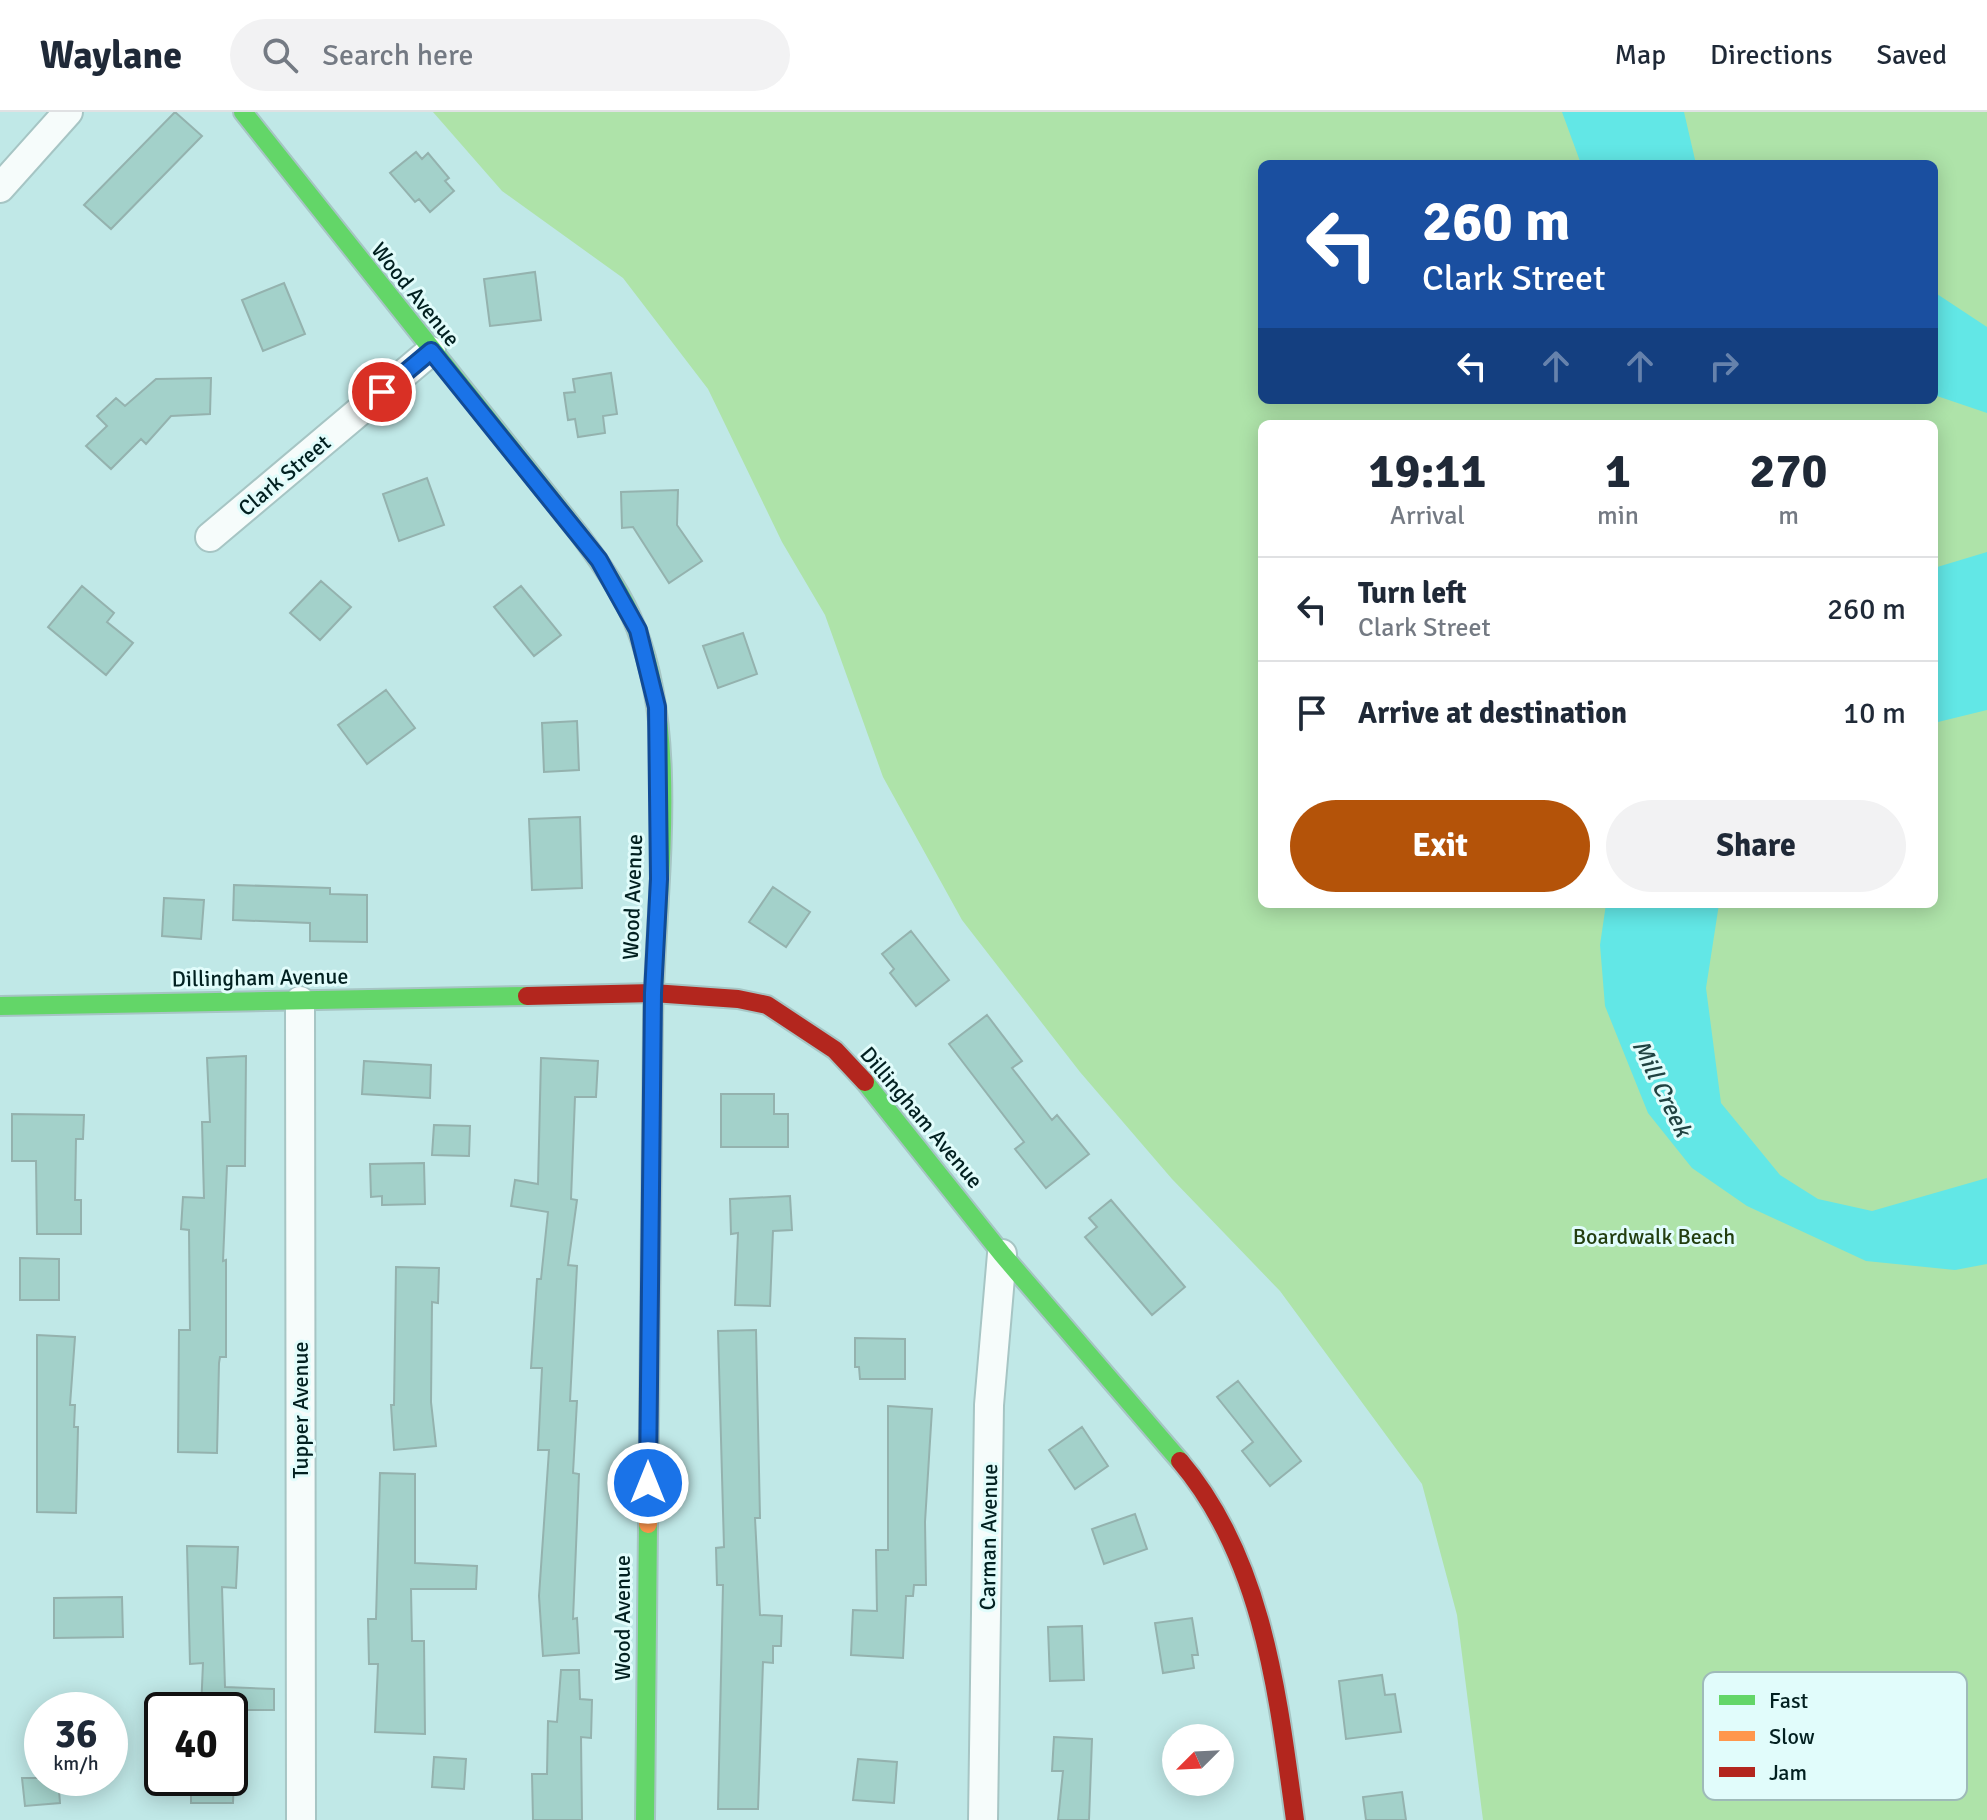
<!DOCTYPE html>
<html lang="en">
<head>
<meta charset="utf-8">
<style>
  :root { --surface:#fff; --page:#f2f2f3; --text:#1f2937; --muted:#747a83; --line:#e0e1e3; --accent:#b45309 }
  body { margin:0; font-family:Signika,sans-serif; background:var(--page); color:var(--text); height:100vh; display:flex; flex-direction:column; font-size:30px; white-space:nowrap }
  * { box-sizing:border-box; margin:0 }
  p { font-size:26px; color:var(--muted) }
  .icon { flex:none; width:44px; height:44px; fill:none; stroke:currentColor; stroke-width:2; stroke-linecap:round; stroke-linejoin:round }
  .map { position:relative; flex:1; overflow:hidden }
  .details { position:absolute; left:1258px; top:308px; width:680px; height:488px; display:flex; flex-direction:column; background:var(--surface); border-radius:12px; box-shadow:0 4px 20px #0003 }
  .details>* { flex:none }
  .hud { position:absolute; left:1258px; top:48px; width:680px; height:244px; border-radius:12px; box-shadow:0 4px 20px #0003; background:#1a4fa0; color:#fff; overflow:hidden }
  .needle { width:52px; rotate:246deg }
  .tools { position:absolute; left:1162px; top:1612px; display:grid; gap:16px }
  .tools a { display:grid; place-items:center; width:72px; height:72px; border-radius:50%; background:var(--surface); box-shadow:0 4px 20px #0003; font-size:40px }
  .speed { position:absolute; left:24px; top:1580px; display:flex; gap:16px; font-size:40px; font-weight:700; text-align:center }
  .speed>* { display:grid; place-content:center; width:104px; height:104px; border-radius:50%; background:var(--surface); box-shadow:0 4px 20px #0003; line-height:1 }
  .speed small { font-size:20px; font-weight:400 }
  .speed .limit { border:4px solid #111; border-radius:12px; background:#fff; color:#111 }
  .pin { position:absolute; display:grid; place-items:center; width:68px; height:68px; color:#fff; margin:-34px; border:4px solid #fff; border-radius:50%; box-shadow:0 2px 8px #0007 }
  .me { position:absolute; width:88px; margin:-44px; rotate:0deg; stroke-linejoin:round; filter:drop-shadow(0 0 6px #0008) }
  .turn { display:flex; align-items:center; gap:28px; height:168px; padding:0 32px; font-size:36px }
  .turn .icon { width:104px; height:104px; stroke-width:2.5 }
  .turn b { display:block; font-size:56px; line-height:68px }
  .lanes { display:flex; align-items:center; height:76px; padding:0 32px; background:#0003; justify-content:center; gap:40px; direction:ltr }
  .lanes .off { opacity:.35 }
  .eta { display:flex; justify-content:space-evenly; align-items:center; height:136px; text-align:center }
  .eta b { font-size:48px; font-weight:700; line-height:56px }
  .action { display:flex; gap:16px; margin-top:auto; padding:16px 32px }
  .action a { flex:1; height:92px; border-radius:48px; background:var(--accent); color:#fff; font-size:32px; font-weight:700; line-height:92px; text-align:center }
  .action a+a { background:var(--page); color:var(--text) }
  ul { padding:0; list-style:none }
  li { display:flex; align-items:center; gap:24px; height:104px; padding:0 32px; border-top:2px solid var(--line) }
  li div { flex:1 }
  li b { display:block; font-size:30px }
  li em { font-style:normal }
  header { display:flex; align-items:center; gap:48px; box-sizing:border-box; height:112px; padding:0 40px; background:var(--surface); border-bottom:2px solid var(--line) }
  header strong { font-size:38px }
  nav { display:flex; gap:44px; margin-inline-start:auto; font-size:28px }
  .search { width:560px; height:72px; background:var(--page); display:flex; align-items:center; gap:20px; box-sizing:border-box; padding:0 28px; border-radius:44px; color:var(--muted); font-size:30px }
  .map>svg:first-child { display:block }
  .green { fill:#aee3a9; fill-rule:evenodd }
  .water { fill:#62e7e6 }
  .building { fill:#a3d1ca; stroke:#94b2ae; stroke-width:2 }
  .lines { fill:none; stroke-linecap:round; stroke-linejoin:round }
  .street-casing { stroke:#a6c5c4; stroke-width:32 }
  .fast-casing { stroke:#a6c5c4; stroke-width:22 }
  .slow-casing { stroke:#a6c5c4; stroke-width:22 }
  .jam-casing { stroke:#a6c5c4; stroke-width:22 }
  .street { stroke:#f6fcfb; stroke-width:28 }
  .fast { stroke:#63d668; stroke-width:18 }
  .slow { stroke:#ff974d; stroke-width:18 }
  .jam { stroke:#b3261e; stroke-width:18 }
  .route-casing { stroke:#114b97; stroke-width:20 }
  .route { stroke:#1a73e8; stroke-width:14 }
  .labels { text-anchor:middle; stroke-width:6; stroke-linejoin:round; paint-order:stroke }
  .street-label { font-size:22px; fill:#022020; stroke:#e1fcfb }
  .park-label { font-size:22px; fill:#233e0f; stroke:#e1fcfb }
  .water-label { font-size:24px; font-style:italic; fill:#204241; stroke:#e1fcfb }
  .key { fill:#e1fcfb; stroke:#9ebab9; stroke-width:2 }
  .key-label { font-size:22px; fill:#022020 }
</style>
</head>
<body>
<header>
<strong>Waylane</strong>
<div class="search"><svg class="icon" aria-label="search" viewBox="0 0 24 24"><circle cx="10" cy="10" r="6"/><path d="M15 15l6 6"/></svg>Search here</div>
<nav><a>Map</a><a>Directions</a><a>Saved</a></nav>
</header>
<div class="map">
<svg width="1987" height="1708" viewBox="0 0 1987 1708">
  <rect width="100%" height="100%" fill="#c0e8e7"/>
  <path class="green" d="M 433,0 L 1987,0 L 1987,1708 L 1483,1708 L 1457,1503 L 1422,1372 L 1280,1179 L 1172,1067 L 1080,960 L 962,808 L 883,665 L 825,503 L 782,430 L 708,277 L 623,166 L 502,79 ZM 1262,52 L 1934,52 L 1934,288 L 1262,288 ZM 1262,312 L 1934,312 L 1934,792 L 1262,792 Z"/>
  <path class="water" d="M 1562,0 L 1684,0 L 1696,52 L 1581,52 Z
    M 1934,180 L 1987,215 L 1987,301 L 1934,283 Z
    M 1987,440 L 1987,598 L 1934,611 L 1934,456 Z
    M 1606,792 L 1719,792 L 1706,876 L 1721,991 L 1780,1063 L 1818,1087 L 1872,1099 L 1987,1066 L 1987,1152 L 1955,1158 L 1866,1149 L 1747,1094 L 1692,1056 L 1648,1001 L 1605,894 L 1600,833 Z"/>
  <path class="building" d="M 175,0 L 202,24 L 111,117 L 84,93 Z
    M 416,40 L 422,47 L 428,41 L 449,66 L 445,69 L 454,79 L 430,100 L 419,87 L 415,90 L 390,61 Z
    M 535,160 L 541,208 L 490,214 L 484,167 Z
    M 284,171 L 305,222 L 263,239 L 242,188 Z
    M 611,261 L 617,302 L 603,304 L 605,321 L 578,325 L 575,307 L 568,308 L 564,281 L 575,280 L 573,267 Z
    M 211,266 L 210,302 L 171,304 L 146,332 L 141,327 L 111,357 L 86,334 L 107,314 L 97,304 L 116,286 L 125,294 L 156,267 Z
    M 427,366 L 444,413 L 399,429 L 383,382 Z
    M 678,378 L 677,413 L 702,449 L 669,471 L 633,415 L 622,416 L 621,380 Z
    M 321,469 L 351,495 L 320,528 L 290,501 Z
    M 82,474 L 114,501 L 107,510 L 133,531 L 106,563 L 48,515 Z
    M 521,474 L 561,523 L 534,544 L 494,495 Z
    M 743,521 L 757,562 L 718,576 L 703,534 Z
    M 386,578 L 415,616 L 367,652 L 338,613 Z
    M 577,609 L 579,658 L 544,660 L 542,611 Z
    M 580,705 L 582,776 L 532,778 L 529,707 Z
    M 234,773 L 330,776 L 330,782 L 367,783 L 367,830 L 310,829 L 310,811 L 233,808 Z
    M 773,775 L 810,800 L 786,835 L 749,810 Z
    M 164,786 L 204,788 L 201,827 L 162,824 Z
    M 911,819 L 949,868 L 916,894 L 890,861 L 894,857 L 882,842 Z
    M 987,903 L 1022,949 L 1012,956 L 1052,1008 L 1057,1003 L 1089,1042 L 1046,1076 L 1015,1037 L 1024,1030 L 949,932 Z
    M 246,944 L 245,1054 L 227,1054 L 223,1149 L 226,1148 L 226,1245 L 220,1245 L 219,1251 L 217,1341 L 178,1340 L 179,1218 L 190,1218 L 189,1118 L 181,1117 L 183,1085 L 204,1086 L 202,1010 L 210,1010 L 207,946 Z
    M 541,946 L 598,949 L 596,985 L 575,985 L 571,1087 L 577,1088 L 568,1153 L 577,1154 L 570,1289 L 577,1289 L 573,1361 L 579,1362 L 573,1507 L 577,1506 L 579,1541 L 543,1544 L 539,1484 L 549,1338 L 538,1338 L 542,1256 L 531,1256 L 537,1167 L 541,1167 L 548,1100 L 511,1094 L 515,1068 L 538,1072 Z
    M 364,949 L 431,953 L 430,986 L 362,982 Z
    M 721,982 L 774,982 L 774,1002 L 788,1002 L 788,1035 L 721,1035 Z
    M 12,1002 L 84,1003 L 83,1027 L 76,1027 L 75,1088 L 81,1088 L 81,1122 L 37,1122 L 36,1049 L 12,1049 Z
    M 434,1013 L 470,1014 L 469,1044 L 432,1043 Z
    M 424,1051 L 425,1092 L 382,1093 L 382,1084 L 371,1085 L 370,1052 Z
    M 790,1084 L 792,1118 L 773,1119 L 770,1194 L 735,1193 L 738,1121 L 731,1122 L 730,1087 Z
    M 1111,1088 L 1185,1175 L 1152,1203 L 1085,1125 L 1097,1115 L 1089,1106 Z
    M 20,1146 L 59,1147 L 59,1188 L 20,1188 Z
    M 396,1155 L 439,1156 L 438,1191 L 432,1190 L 431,1290 L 436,1334 L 394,1338 L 391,1293 L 394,1293 Z
    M 756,1218 L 760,1406 L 755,1406 L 760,1503 L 782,1504 L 781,1534 L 773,1534 L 773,1551 L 763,1550 L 758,1697 L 718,1697 L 723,1473 L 717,1473 L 716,1436 L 724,1435 L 718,1219 Z
    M 37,1223 L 75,1225 L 70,1293 L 75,1293 L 74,1315 L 78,1315 L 76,1401 L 37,1400 Z
    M 855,1226 L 905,1227 L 905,1267 L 860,1267 L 859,1255 L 855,1255 Z
    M 1238,1269 L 1301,1349 L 1270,1374 L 1242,1339 L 1253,1330 L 1217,1285 Z
    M 888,1294 L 932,1297 L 925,1410 L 926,1473 L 914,1473 L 913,1484 L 906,1484 L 903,1546 L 851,1543 L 853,1498 L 877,1499 L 876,1438 L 888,1438 Z
    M 1082,1315 L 1108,1354 L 1075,1377 L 1049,1338 Z
    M 380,1361 L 415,1362 L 415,1451 L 477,1454 L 476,1477 L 411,1477 L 412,1529 L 424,1529 L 425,1622 L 375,1620 L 378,1552 L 369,1552 L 368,1507 L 376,1507 Z
    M 1135,1402 L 1147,1437 L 1104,1452 L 1092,1417 Z
    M 187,1434 L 238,1435 L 236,1476 L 222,1475 L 225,1575 L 274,1577 L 274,1598 L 201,1598 L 203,1551 L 190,1552 Z
    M 122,1485 L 123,1525 L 54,1526 L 54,1486 Z
    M 1192,1506 L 1198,1543 L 1192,1543 L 1194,1556 L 1163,1561 L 1155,1511 Z
    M 1082,1514 L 1084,1568 L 1050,1569 L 1048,1515 Z
    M 561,1558 L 579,1558 L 580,1587 L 592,1588 L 591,1626 L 581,1625 L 582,1708 L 533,1708 L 532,1662 L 547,1662 L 548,1609 L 557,1610 Z
    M 1382,1563 L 1385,1583 L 1395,1582 L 1401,1620 L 1346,1627 L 1339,1569 Z
    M 1054,1625 L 1092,1627 L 1089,1708 L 1058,1708 L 1063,1659 L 1052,1659 Z
    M 434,1645 L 466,1647 L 464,1677 L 432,1675 Z
    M 858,1647 L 897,1650 L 894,1691 L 853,1688 Z
    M 22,1666 L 58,1666 L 60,1691 L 25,1694 Z
    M 191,1666 L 234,1666 L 233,1691 L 191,1691 Z
    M 1402,1680 L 1406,1708 L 1366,1708 L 1363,1685 Z"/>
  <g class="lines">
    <g class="street-casing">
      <path id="street" d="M 0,76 L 68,0
        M 210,425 L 431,239
        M 300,889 L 301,1708
        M 983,1708 L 989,1293 L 1002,1142"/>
    </g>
    <g class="fast-casing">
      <path id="fast" d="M 243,0 L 580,423 C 601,452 623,482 636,516 C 682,631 654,790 653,911
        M 0,894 L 527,884
        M 865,970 L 1002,1142 L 1180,1349
        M 645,1708 L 648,1412"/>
    </g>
    <g class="slow-casing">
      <path id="slow" d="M 648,1412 L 653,911"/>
    </g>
    <g class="jam-casing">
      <path id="jam" d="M 527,884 L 653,881 L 738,887 L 767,893 L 835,938 L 865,970
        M 1180,1349 C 1264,1448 1278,1585 1295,1708"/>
    </g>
    <use href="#street" class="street"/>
    <use href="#fast" class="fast"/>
    <use href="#slow" class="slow"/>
    <use href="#jam" class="jam"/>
  </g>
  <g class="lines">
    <g class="route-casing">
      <path id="route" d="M 382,280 L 431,239 L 599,448 L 638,518 L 657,595 L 659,767 L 653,881 L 648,1371"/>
    </g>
    <use href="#route" class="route"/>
  </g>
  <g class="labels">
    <g class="street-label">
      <text transform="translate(416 182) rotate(51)" y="8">Wood Avenue</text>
      <text transform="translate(284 363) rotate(-40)" y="8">Clark Street</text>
      <text transform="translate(632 785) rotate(-88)" y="8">Wood Avenue</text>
      <text transform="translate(260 865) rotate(-1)" y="8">Dillingham Avenue</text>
      <text transform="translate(922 1005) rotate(50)" y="8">Dillingham Avenue</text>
      <text transform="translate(300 1298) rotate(-90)" y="8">Tupper Avenue</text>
      <text transform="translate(988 1425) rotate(-89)" y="8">Carman Avenue</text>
      <text transform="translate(622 1506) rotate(-90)" y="8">Wood Avenue</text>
    </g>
    <g class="park-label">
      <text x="1654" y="1132">Boardwalk Beach</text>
    </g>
    <g class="water-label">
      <text transform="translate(1662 976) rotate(64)" y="8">Mill Creek</text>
    </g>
  </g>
  <rect x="1703" y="1560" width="264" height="128" rx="12" class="key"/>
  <rect x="1719" y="1583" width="36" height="10" fill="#63d668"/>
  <rect x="1719" y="1619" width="36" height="10" fill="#ff974d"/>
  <rect x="1719" y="1655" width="36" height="10" fill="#b3261e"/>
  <g class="key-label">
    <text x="1769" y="1596">Fast</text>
    <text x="1769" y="1632">Slow</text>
    <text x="1769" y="1668">Jam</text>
  </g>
</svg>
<div class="tools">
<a><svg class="needle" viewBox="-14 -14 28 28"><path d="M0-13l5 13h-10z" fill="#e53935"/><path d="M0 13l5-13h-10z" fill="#747a83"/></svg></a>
</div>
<div class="speed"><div>36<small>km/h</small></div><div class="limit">40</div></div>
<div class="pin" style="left:382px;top:280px;background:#d93025"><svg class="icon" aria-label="arrive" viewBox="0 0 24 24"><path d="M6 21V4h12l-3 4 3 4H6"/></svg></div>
<svg class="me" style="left:648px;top:1371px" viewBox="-20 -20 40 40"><circle r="17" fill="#1a73e8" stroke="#fff" stroke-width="3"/><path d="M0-11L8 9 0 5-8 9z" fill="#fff"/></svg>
<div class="hud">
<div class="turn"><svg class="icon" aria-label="left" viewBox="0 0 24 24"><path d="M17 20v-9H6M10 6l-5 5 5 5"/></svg><div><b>260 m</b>Clark Street</div></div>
<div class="lanes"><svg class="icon" aria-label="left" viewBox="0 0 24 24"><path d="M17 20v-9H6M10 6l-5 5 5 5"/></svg><svg class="icon off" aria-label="ahead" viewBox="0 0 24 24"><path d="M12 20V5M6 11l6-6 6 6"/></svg><svg class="icon off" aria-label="ahead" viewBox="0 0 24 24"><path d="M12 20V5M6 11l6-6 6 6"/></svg><svg class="icon off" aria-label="right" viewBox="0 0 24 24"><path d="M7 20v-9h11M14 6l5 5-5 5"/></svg></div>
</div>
<section class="details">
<div class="eta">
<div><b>19:11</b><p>Arrival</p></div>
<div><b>1</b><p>min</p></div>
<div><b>270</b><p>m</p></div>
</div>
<ul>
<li><svg class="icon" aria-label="left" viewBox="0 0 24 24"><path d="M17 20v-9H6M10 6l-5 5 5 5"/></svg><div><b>Turn left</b><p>Clark Street</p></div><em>260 m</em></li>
<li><svg class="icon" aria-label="arrive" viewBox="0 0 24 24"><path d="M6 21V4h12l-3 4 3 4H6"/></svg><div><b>Arrive at destination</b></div><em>10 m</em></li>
</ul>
<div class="action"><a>Exit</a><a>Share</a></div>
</section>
</div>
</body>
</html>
